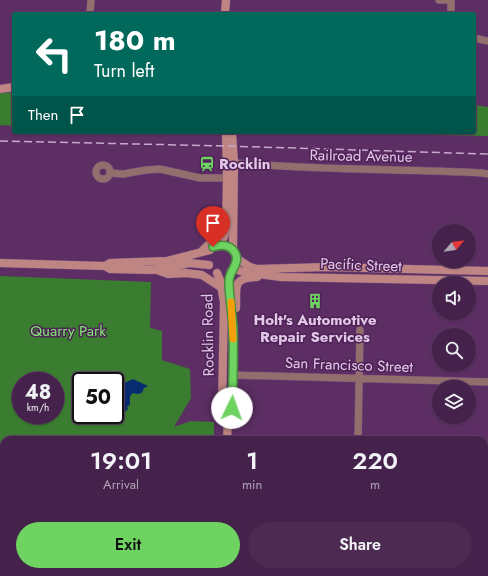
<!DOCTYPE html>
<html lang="en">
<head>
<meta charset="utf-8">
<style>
  :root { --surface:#45224b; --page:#4c2a52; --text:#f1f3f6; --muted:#b0a4b5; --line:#5d3f63; --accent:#6ed360 }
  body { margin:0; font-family:Jost,sans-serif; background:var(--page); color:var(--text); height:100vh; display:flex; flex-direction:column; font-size:15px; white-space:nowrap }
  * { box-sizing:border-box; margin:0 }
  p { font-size:13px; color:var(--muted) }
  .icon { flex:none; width:22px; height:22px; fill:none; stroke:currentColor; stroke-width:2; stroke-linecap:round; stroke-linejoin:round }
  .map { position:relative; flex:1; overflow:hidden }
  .side { position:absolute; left:0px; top:436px; width:488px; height:140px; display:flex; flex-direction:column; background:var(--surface); border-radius:12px 12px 0 0; box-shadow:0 1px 3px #0004,0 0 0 1px var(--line) }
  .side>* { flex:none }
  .guide { position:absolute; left:12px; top:12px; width:464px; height:122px; border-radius:4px; box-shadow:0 1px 3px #0004,0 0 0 1px var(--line); background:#00695c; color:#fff; overflow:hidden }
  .needle { width:26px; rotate:62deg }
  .controls { position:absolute; left:432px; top:224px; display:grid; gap:8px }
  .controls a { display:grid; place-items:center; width:44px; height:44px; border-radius:50%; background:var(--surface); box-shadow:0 1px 3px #0004,0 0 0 1px var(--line); font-size:20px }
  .speed { position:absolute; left:12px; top:372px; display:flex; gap:8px; font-size:20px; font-weight:700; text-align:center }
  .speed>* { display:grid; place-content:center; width:52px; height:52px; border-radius:50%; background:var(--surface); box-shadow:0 1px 3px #0004,0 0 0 1px var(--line); line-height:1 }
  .speed small { font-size:10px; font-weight:400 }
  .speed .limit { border:2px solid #111; border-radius:6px; background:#fff; color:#111 }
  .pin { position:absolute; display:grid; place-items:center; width:34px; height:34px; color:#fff; margin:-41px -17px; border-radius:50% 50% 50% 0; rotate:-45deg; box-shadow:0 0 4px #0007 }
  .pin .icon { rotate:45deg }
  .me { position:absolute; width:44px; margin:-22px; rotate:3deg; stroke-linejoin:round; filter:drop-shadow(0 0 3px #0008) }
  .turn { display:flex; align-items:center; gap:14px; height:84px; padding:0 16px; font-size:18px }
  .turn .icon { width:52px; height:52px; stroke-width:2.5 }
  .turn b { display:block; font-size:28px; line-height:34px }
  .then { display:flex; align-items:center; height:38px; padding:0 16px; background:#0003; gap:8px; font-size:15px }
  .eta { display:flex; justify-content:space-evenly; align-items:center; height:68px; text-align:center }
  .eta b { font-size:24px; font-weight:600; line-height:28px }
  .button { display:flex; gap:8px; margin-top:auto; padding:8px 16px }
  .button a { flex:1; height:46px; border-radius:24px; background:var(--accent); color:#111; font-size:16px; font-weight:600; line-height:46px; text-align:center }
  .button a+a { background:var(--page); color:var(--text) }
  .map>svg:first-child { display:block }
  .green { fill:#3a7c30; fill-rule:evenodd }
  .water { fill:#082c6f }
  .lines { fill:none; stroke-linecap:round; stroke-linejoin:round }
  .street-casing { stroke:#774d7e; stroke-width:8 }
  .secondary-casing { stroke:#774d7e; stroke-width:9 }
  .street { stroke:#936e6d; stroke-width:7 }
  .secondary { stroke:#be8583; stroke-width:8 }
  .rail { stroke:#c8aace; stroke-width:1.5; stroke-dasharray:8 4; stroke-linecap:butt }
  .route-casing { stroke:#48893e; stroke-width:10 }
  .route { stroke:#6ed360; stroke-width:7 }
  .slow { stroke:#f59e0b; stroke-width:7 }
  .labels { text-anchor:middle; stroke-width:3; stroke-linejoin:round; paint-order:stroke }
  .street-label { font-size:15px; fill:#e3c9e8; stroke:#502358 }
  .poi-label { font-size:15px; font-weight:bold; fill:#e3c9e8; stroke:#502358; text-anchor:start }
  .park-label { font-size:15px; fill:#80e771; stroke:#502358 }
</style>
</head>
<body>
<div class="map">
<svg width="488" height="576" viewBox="0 0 488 576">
  <rect width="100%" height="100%" fill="#5c2e64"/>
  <path class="green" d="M 14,92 L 14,126 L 0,125 L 0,93 Z
    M 474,105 L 488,107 L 488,136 L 248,132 L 474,132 Z
    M 0,276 L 151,282 L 150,328 L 162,331 L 162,360 L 190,369 L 191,398 L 174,427 L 191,421 L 214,422 L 214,440 L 4,440 L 4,534 L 0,533 ZM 21,381 L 55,381 L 55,415 L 21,415 ZM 81,381 L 115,381 L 115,415 L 81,415 Z
    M 151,572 L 208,572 L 208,576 L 151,576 Z"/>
  <path class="water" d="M 133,379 L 148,386 L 144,388 L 142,393 L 137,394 L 133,393 L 130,396 L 130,405 L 127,407 L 128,409 L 113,423 L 100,423 L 95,418 L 96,415 L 115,415 L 115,390 L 122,384 Z"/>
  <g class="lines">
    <g class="street-casing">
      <path id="street" d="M 439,0 L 451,0
        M 90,14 L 91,0
        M 451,14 L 451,0
        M 474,38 L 488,41
        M 234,163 C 316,170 399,169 482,173 L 488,174
        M96 172a7 7 0 1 1 14 0a7 7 0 1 1-14 0Z
        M 110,173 L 123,174 L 146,170 L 160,169 L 200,178 L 232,178
        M 233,375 L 488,382
        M 358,440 L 360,330
        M 484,482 L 488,482
        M 488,496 L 486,559 L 488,572
        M 0,535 L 4,535
        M 22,572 L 23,576
        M 355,576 L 355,572"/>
    </g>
    <g class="secondary-casing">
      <path id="secondary" d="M 225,14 L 226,0
        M 0,89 L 14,87
        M 232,132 L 234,163 L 233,250
        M 217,246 L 224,237 L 226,229 L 227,177 L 226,132
        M 202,251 L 209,244 L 225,221
        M 236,258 L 250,267 L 257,269 L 327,267 L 488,271
        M 0,263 L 105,266 L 110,269 L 151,270 L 162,269 L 189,263 L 209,265
        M 105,266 L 110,263 L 167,261 L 210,250
        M 234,269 L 244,272 L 281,277 L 488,281
        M 157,270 L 168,274 L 186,273 L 202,275 L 222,288
        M 217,273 L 220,280 L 224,302 L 222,408 L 228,419
        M 236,308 C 237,287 231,278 257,277
        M 227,440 L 228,419 L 232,408 L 233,375 L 233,327 L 229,281 L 231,271
        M 216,576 L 217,572
        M 227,576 L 253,576"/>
    </g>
    <use href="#street" class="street"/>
    <use href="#secondary" class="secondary"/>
    <path class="rail" d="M 0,141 L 227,146 L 488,154"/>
  </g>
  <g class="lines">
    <g class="route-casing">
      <path id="route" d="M 213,247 C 222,244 232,245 236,255 C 239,265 229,271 229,281 C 229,296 232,312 233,327 C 234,354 233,381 232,408"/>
    </g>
    <use href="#route" class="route"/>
    <path class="slow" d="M 231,302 L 233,339"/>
  </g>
  <defs>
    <g id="station-bare" transform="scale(1.2)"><path d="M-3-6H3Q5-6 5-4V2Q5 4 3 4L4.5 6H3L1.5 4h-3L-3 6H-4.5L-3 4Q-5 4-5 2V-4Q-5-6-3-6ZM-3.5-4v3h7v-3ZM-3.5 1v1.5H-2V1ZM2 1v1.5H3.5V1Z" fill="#6ed360" stroke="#502358" stroke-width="2.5" paint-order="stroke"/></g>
    <g id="building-bare" transform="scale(1.2)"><path d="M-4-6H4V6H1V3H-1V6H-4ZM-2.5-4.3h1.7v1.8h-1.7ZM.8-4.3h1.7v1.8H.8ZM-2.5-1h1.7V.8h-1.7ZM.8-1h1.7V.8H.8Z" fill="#6ed360" stroke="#502358" stroke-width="2.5" paint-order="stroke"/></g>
  </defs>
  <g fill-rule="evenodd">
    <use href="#station-bare" x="207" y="164"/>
    <use href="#building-bare" x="315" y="301"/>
  </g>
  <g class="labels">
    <g class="street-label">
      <text transform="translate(361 156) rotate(1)" y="5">Railroad Avenue</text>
      <text transform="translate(361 265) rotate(2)" y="5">Pacific Street</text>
      <text transform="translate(208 335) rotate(-91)" y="5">Rocklin Road</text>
      <text transform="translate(349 365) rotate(2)" y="5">San Francisco Street</text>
    </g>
    <g class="poi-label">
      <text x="219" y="169">Rocklin</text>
      <text x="315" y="325" text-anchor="middle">Holt's Automotive<tspan x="315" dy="17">Repair Services</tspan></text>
    </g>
    <g class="park-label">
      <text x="68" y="336">Quarry Park</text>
    </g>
  </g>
</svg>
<div class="controls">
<a><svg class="needle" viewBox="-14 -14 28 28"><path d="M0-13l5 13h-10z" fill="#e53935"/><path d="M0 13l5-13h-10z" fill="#b0a4b5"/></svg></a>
<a><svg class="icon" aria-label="sound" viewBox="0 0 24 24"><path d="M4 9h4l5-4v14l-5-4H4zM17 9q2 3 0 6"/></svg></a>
<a><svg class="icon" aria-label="search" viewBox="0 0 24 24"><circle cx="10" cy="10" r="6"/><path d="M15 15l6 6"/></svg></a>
<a><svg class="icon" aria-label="layers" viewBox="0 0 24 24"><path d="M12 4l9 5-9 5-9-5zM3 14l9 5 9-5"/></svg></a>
</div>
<div class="speed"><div>48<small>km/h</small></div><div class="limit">50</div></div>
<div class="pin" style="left:213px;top:247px;background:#d93025"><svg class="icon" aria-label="arrive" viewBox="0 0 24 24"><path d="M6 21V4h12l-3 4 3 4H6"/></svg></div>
<svg class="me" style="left:232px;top:408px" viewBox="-20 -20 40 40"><circle r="19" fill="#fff"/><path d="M0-13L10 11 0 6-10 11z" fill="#6ed360"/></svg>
<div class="guide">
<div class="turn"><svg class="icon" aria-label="left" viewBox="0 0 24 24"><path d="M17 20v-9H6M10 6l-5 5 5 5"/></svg><div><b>180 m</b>Turn left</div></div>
<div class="then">Then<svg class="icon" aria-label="arrive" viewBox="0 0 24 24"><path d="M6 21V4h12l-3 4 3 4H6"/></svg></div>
</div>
<section class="side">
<div class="eta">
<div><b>19:01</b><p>Arrival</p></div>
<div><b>1</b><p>min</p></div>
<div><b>220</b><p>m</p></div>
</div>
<div class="button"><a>Exit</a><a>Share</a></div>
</section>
</div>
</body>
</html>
